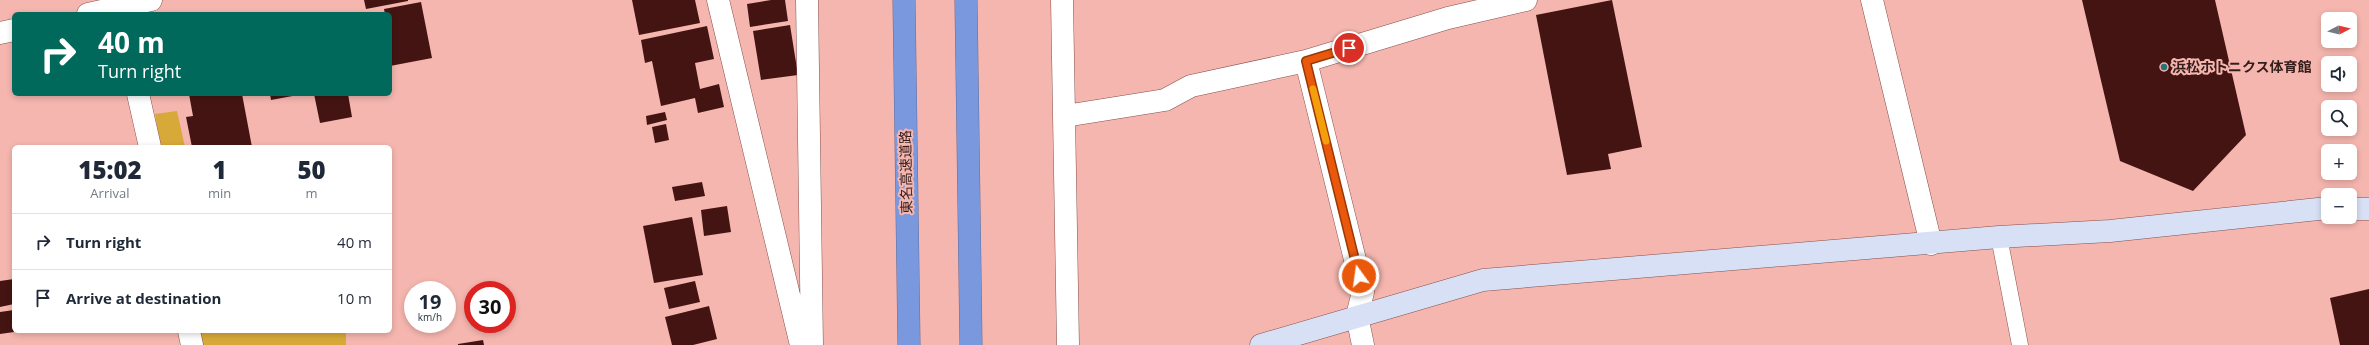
<!DOCTYPE html>
<html lang="en">
<head>
<meta charset="utf-8">
<style>
  :root { --surface:#fff; --page:#f6f6f7; --text:#1f2937; --muted:#747a83; --line:#e0e1e3 }
  body { margin:0; font-family:"Open Sans","Noto Sans JP",sans-serif; background:var(--page); color:var(--text); height:100vh; display:flex; flex-direction:column; font-size:15px; white-space:nowrap }
  * { box-sizing:border-box; margin:0 }
  p { font-size:13px; color:var(--muted) }
  .icon { flex:none; width:22px; height:22px; fill:none; stroke:currentColor; stroke-width:2; stroke-linecap:round; stroke-linejoin:round }
  .map { position:relative; flex:1; overflow:hidden }
  .panel { position:absolute; left:12px; top:145px; width:380px; height:188px; display:flex; flex-direction:column; background:var(--surface); border-radius:6px; box-shadow:0 2px 6px #0003 }
  .panel>* { flex:none }
  .hud { position:absolute; left:12px; top:12px; width:380px; height:84px; border-radius:6px; box-shadow:0 2px 6px #0003; background:#00695c; color:#fff; overflow:hidden }
  .needle { width:26px; rotate:83deg }
  .buttons { position:absolute; left:2321px; top:12px; display:grid; gap:8px }
  .buttons a { display:grid; place-items:center; width:36px; height:36px; border-radius:6px; background:var(--surface); box-shadow:0 2px 6px #0003; font-size:20px }
  .speed { position:absolute; left:404px; top:281px; display:flex; gap:8px; font-size:20px; font-weight:700; text-align:center }
  .speed>* { display:grid; place-content:center; width:52px; height:52px; border-radius:50%; background:var(--surface); box-shadow:0 2px 6px #0003; line-height:1 }
  .speed small { font-size:10px; font-weight:400 }
  .speed .limit { border:6px solid #d22; background:#fff; color:#111 }
  .pin { position:absolute; display:grid; place-items:center; width:34px; height:34px; color:#fff; margin:-17px; border:2px solid #fff; border-radius:50%; box-shadow:0 1px 4px #0007 }
  .me { position:absolute; width:44px; margin:-22px; rotate:346deg; stroke-linejoin:round; filter:drop-shadow(0 0 3px #0008) }
  .turn { display:flex; align-items:center; gap:14px; height:84px; padding:0 20px; font-size:18px }
  .turn .icon { width:52px; height:52px; stroke-width:2.5 }
  .turn b { display:block; font-size:28px; line-height:34px }
  .eta { display:flex; justify-content:space-evenly; align-items:center; height:68px; text-align:center }
  .eta b { font-size:24px; font-weight:800; line-height:28px }
  ul { padding:0; list-style:none }
  li { display:flex; align-items:center; gap:12px; height:56px; padding:0 20px; border-top:1px solid var(--line) }
  li div { flex:1 }
  li b { display:block; font-size:15px }
  li em { font-style:normal }
  .map>svg:first-child { display:block }
  .green { fill:#d7a938 }
  .building { fill:#441412 }
  .lines { fill:none; stroke-linecap:round; stroke-linejoin:round }
  .lane-casing { stroke:#87504b; stroke-width:17 }
  .street-casing { stroke:#87504b; stroke-width:23 }
  .secondary-casing { stroke:#87504b; stroke-width:23 }
  .highway-casing { stroke:#626d9a; stroke-width:23 }
  .lane { stroke:#fff; stroke-width:16 }
  .street { stroke:#fff; stroke-width:22 }
  .secondary { stroke:#d7e0f5; stroke-width:22 }
  .highway { stroke:#7a98de; stroke-width:22 }
  .route-casing { stroke:#983908; stroke-width:10 }
  .route { stroke:#ea580c; stroke-width:7 }
  .slow { stroke:#f59e0b; stroke-width:7 }
  .poi-dot { fill:#29727a; stroke:#f5b6af; stroke-width:1.5 }
  .labels { text-anchor:middle; stroke-width:4; stroke-linejoin:round; paint-order:stroke }
  .poi-label { font-size:14px; font-weight:bold; fill:#351d1b; stroke:#f5b6af; text-anchor:start }
  .street-label { font-size:14px; fill:#351d1b; stroke:#f5b6af }
</style>
</head>
<body>
<div class="map">
<svg width="2369" height="345" viewBox="0 0 2369 345">
  <rect width="100%" height="100%" fill="#f5b6af"/>
  <path class="green" d="M 177,111 L 185,147 L 161,147 L 155,114 Z
    M 196,331 L 346,331 L 346,345 L 199,345 Z"/>
  <path class="building" d="M 364,0 L 408,0 L 408,1 L 366,9 Z
    M 632,0 L 695,0 L 700,23 L 639,35 Z
    M 771,0 L 785,0 L 788,21 L 750,27 L 747,4 Z
    M 1612,0 L 1642,147 L 1608,154 L 1611,169 L 1567,175 L 1536,15 Z
    M 2082,0 L 2215,0 L 2246,135 L 2193,191 L 2120,161 Z
    M 421,2 L 432,58 L 390,66 L 390,14 L 385,14 L 384,9 Z
    M 790,25 L 798,75 L 761,80 L 753,31 Z
    M 707,26 L 714,59 L 695,63 L 700,89 L 719,84 L 724,107 L 698,113 L 695,98 L 661,106 L 652,61 L 645,63 L 641,40 Z
    M 189,94 L 242,94 L 252,147 L 192,147 L 186,117 L 193,116 Z
    M 270,94 L 298,94 L 298,95 L 271,100 Z
    M 314,94 L 348,94 L 352,117 L 320,123 Z
    M 665,112 L 667,120 L 647,125 L 646,116 Z
    M 666,124 L 669,140 L 655,143 L 652,127 Z
    M 702,182 L 705,196 L 675,201 L 672,187 Z
    M 727,206 L 731,232 L 704,236 L 701,210 Z
    M 692,217 L 703,275 L 654,283 L 643,226 Z
    M 14,279 L 14,304 L 0,307 L 0,281 Z
    M 695,281 L 700,302 L 669,309 L 664,288 Z
    M 2369,289 L 2369,345 L 2340,345 L 2330,298 Z
    M 709,306 L 717,339 L 693,345 L 672,345 L 665,317 Z
    M 14,310 L 14,332 L 0,334 L 0,312 Z
    M 483,340 L 484,345 L 458,345 L 458,344 Z"/>
  <g class="lines">
    <g class="lane-casing">
      <path id="lane" d="M 1999,237 L 2020,345"/>
    </g>
    <g class="street-casing">
      <path id="street" d="M 718,0 L 801,345
        M 807,0 L 812,345
        M 1062,0 L 1068,345
        M 1872,0 L 1931,244
        M 88,14 L 151,0
        M 0,33 L 14,30
        M 1306,61 L 1363,292 L 1357,316 L 1363,345
        M 138,94 L 150,147
        M 1065,116 L 1165,100 L 1191,86 L 1306,61 L 1448,18 L 1526,0
        M 189,331 L 192,345"/>
    </g>
    <g class="secondary-casing">
      <path id="secondary" d="M 2350,209 L 2369,209
        M 1261,345 L 1483,280 L 1999,237 L 2110,231 L 2328,208"/>
    </g>
    <g class="highway-casing">
      <path id="highway" d="M 904,0 L 909,345
        M 966,0 L 971,345"/>
    </g>
    <use href="#lane" class="lane"/>
    <use href="#street" class="street"/>
    <use href="#secondary" class="secondary"/>
    <use href="#highway" class="highway"/>
  </g>
  <g class="lines">
    <g class="route-casing">
      <path id="route" d="M 1349,48 L 1306,61 L 1359,276"/>
    </g>
    <use href="#route" class="route"/>
    <path class="slow" d="M 1313,89 L 1326,141"/>
  </g>
  <circle class="poi-dot" cx="2164" cy="67" r="4"/>
  <g class="labels">
    <g class="poi-label">
      <text x="2172" y="72">浜松ホトニクス体育館</text>
    </g>
    <g class="street-label">
      <text transform="translate(906 172) rotate(-91)" y="5">東名高速道路</text>
    </g>
  </g>
</svg>
<div class="buttons">
<a><svg class="needle" viewBox="-14 -14 28 28"><path d="M0-13l5 13h-10z" fill="#e53935"/><path d="M0 13l5-13h-10z" fill="#747a83"/></svg></a>
<a><svg class="icon" aria-label="sound" viewBox="0 0 24 24"><path d="M4 9h4l5-4v14l-5-4H4zM17 9q2 3 0 6"/></svg></a>
<a><svg class="icon" aria-label="search" viewBox="0 0 24 24"><circle cx="10" cy="10" r="6"/><path d="M15 15l6 6"/></svg></a>
<a>+</a>
<a>−</a>
</div>
<div class="speed"><div>19<small>km/h</small></div><div class="limit">30</div></div>
<div class="pin" style="left:1349px;top:48px;background:#d93025"><svg class="icon" aria-label="arrive" viewBox="0 0 24 24"><path d="M6 21V4h12l-3 4 3 4H6"/></svg></div>
<svg class="me" style="left:1359px;top:276px" viewBox="-20 -20 40 40"><circle r="17" fill="#ea580c" stroke="#fff" stroke-width="3"/><path d="M0-11L8 9 0 5-8 9z" fill="#fff"/></svg>
<div class="hud">
<div class="turn"><svg class="icon" aria-label="right" viewBox="0 0 24 24"><path d="M7 20v-9h11M14 6l5 5-5 5"/></svg><div><b>40 m</b>Turn right</div></div>
</div>
<section class="panel">
<div class="eta">
<div><b>15:02</b><p>Arrival</p></div>
<div><b>1</b><p>min</p></div>
<div><b>50</b><p>m</p></div>
</div>
<ul>
<li><svg class="icon" aria-label="right" viewBox="0 0 24 24"><path d="M7 20v-9h11M14 6l5 5-5 5"/></svg><div><b>Turn right</b></div><em>40 m</em></li>
<li><svg class="icon" aria-label="arrive" viewBox="0 0 24 24"><path d="M6 21V4h12l-3 4 3 4H6"/></svg><div><b>Arrive at destination</b></div><em>10 m</em></li>
</ul>
</section>
</div>
</body>
</html>
